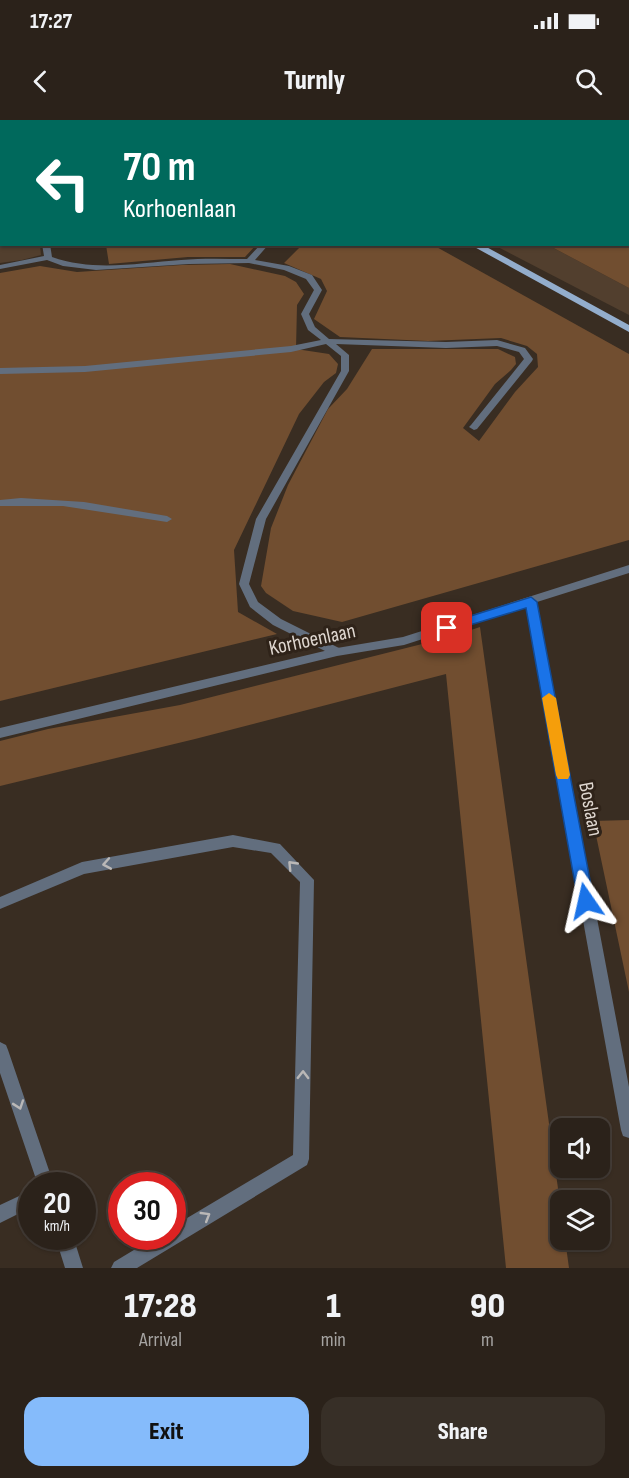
<!DOCTYPE html>
<html lang="en">
<head>
<meta charset="utf-8">
<style>
  :root { --surface:#2b221a; --page:#372f27; --text:#f1f3f6; --muted:#a6a4a2; --line:#473f39; --accent:#85bbfb }
  body { margin:0; font-family:"Sofia Sans Condensed",sans-serif; background:var(--page); color:var(--text); height:100vh; display:flex; flex-direction:column; font-size:22px; white-space:nowrap }
  * { box-sizing:border-box; margin:0 }
  p { font-size:20px; color:var(--muted) }
  .icon { flex:none; width:33px; height:33px; fill:none; stroke:currentColor; stroke-width:2; stroke-linecap:round; stroke-linejoin:round }
  .map { position:relative; height:1148px; overflow:hidden }
  .sheet { display:flex; flex-direction:column; background:var(--surface); flex:1 }
  .sheet>* { flex:none }
  .hud { position:absolute; left:0px; top:0px; width:630px; height:126px; box-shadow:0 2px 4px #0004,0 0 0 2px var(--line); background:#00695c; color:#fff; overflow:hidden }
  .controls { position:absolute; left:550px; top:998px; display:grid; gap:12px }
  .controls a { display:grid; place-items:center; width:60px; height:60px; border-radius:12px; background:var(--surface); box-shadow:0 2px 4px #0004,0 0 0 2px var(--line); font-size:30px }
  .speed { position:absolute; left:18px; top:1052px; display:flex; gap:12px; font-size:30px; font-weight:700; text-align:center }
  .speed>* { display:grid; place-content:center; width:78px; height:78px; border-radius:50%; background:var(--surface); box-shadow:0 2px 4px #0004,0 0 0 2px var(--line); line-height:1 }
  .speed small { font-size:15px; font-weight:400 }
  .speed .limit { border:9px solid #d22; background:#fff; color:#111 }
  .pin { position:absolute; display:grid; place-items:center; width:51px; height:51px; color:#fff; margin:-26px; border-radius:12px; box-shadow:0 3px 9px #0006 }
  .me { position:absolute; width:66px; margin:-33px; rotate:349deg; stroke-linejoin:round; filter:drop-shadow(0 0 4px #0008) }
  .turn { display:flex; align-items:center; gap:21px; height:126px; padding:0 24px; font-size:27px }
  .turn .icon { width:78px; height:78px; stroke-width:2.5 }
  .turn b { display:block; font-size:42px; line-height:51px }
  .eta { display:flex; justify-content:space-evenly; align-items:center; height:102px; text-align:center }
  .eta b { font-size:36px; font-weight:800; line-height:42px }
  .action { display:flex; gap:12px; margin-top:auto; padding:12px 24px }
  .action a { flex:1; height:69px; border-radius:18px; background:var(--accent); color:#111; font-size:24px; font-weight:800; line-height:69px; text-align:center }
  .action a+a { background:var(--page); color:var(--text) }
  .status { display:flex; justify-content:space-between; align-items:center; height:42px; padding:0 30px; background:var(--surface); direction:ltr }
  .status svg { height:16px; fill:currentColor }
  header { display:flex; justify-content:space-between; align-items:center; height:78px; padding:0 24px; background:var(--surface); font-size:27px; font-weight:800 }
  .map>svg:first-child { display:block }
  .green { fill:#523f2e }
  .forest { fill:#714e30 }
  .lines { fill:none; stroke-linecap:round; stroke-linejoin:round }
  .lane { fill:#626e7e; fill-rule:evenodd }
  .street { fill:#626e7e; fill-rule:evenodd }
  .primary { fill:#93adcc; fill-rule:evenodd }
  .highway { fill:#a6c5ec; fill-rule:evenodd }
  .oneway { stroke:#bab8b7 }
  .route { fill:#1a73e8; stroke:#114b97; stroke-width:1.5 }
  .slow { fill:#f59e0b }
  .labels { text-anchor:middle; stroke-width:6; stroke-linejoin:round; paint-order:stroke }
  .street-label { font-size:21px; fill:#dfd7d0; stroke:#2f2319 }
</style>
</head>
<body>
<div class="status"><b>17:27</b><svg viewBox="0 0 49 12"><path d="M0 12V9h3v3zM5 12V6h3v6zM10 12V3h3v9zM15 12V0h3v12zM26 1h20v11H26zM47 4h2v5h-2z"/></svg></div>
<header><svg class="icon" aria-label="back" viewBox="0 0 24 24"><path d="M15 5l-7 7 7 7"/></svg>Turnly<svg class="icon" aria-label="search" viewBox="0 0 24 24"><circle cx="10" cy="10" r="6"/><path d="M15 15l6 6"/></svg></header>
<div class="map">
<svg width="629" height="1148" viewBox="0 0 629 1148">
  <rect width="100%" height="100%" fill="#392d22"/>
  <path class="green" d="M 0,88 L 2,124 L 40,125 L 41,135 L 22,140 L 0,143 Z
    M 494,125 L 548,125 L 629,168 L 629,195 Z"/>
  <path class="forest" d="M 629,103 L 629,168 L 548,125 L 628,124 Z
    M 106,125 L 106,124 L 256,125 L 245,137 L 188,137 L 109,144 Z
    M 302,125 L 433,125 L 629,234 L 629,420 L 342,502 L 293,491 L 266,473 L 261,466 L 271,408 L 288,365 L 328,289 L 347,269 L 372,229 L 498,229 L 515,237 L 516,244 L 511,250 L 495,264 L 463,308 L 479,321 L 515,272 L 538,247 L 537,234 L 527,226 L 501,218 L 428,221 L 340,217 L 314,199 L 327,171 L 321,159 L 284,143 Z
    M 230,144 L 285,156 L 296,162 L 304,174 L 297,185 L 296,229 L 329,234 L 338,244 L 336,253 L 324,262 L 299,294 L 234,430 L 238,492 L 277,514 L 0,581 L 0,153 L 40,146 L 77,152 L 182,145 Z
    M 480,507 L 561,1090 L 561,1119 L 565,1119 L 569,1148 L 506,1148 L 446,554 L 195,619 L 0,666 L 0,621 L 48,609 L 180,585 L 450,517 Z
    M 629,700 L 629,872 L 593,701 Z"/>
  <g class="lines">
    <path class="lane" d="M 8,0 L 14,0 L 7,2 Z
      M 2,10 L 2,15 L 0,15 L 0,11 Z
      M 0,31 L 2,31 L 2,35 L 0,35 Z
      M 42,124 L 50,124 L 52,137 C 94,152 138,143 181,140 C 203,138 225,139 247,139 L 261,124 L 269,124 L 255,140 L 289,146 L 312,155 L 322,170 L 309,194 L 315,207 L 329,219 L 446,222 L 497,220 L 525,228 L 533,239 L 532,241 L 477,309 L 474,310 L 469,307 L 471,305 L 524,239 L 519,232 L 497,226 L 446,228 L 336,224 L 349,235 L 349,251 L 266,399 L 249,464 L 258,482 L 281,499 L 341,529 L 343,532 L 341,535 L 333,535 L 273,505 L 250,487 L 239,464 L 256,399 L 341,251 L 341,236 L 326,224 L 291,232 L 85,252 L 0,254 L 0,248 L 85,246 L 291,226 L 321,220 L 308,210 L 301,194 L 314,170 L 306,159 L 284,150 L 249,143 L 189,144 L 96,150 L 63,146 L 47,140 L 0,149 L 0,145 L 44,136 Z
      M 21,378 L 84,382 L 167,396 L 172,399 L 167,402 L 63,386 L 0,386 L 0,380 Z
      M 233,715 L 280,724 L 314,760 L 309,1039 L 307,1045 L 137,1148 L 111,1148 L 114,1142 L 157,1116 L 172,1116 L 172,1107 L 293,1035 L 300,762 L 271,733 L 233,727 L 84,754 L 0,789 L 0,777 L 82,742 Z
      M 0,922 L 6,925 L 8,930 L 54,1065 L 38,1065 L 0,953 Z
      M 32,1070 L 32,1087 L 0,1103 L 0,1085 Z
      M 55,1116 L 73,1116 L 83,1148 L 65,1148 Z"/>
    <path class="street" d="M 629,445 L 629,453 L 537,482 L 629,967 L 629,1018 L 623,1016 L 621,1010 L 526,486 L 404,525 L 337,536 L 0,618 L 0,608 L 337,528 L 403,517 Z"/>
    <path class="primary" d="M 260,0 L 269,0 L 271,2 L 261,2 Z
      M 469,124 L 481,124 L 629,205 L 629,212 Z"/>
    <path class="highway" d="M 451,0 L 462,0 L 463,2 L 452,2 Z
      M 500,0 L 512,0 L 513,2 L 501,2 Z
      M 628,49 L 629,49 L 629,55 L 628,55 Z
      M 628,72 L 629,72 L 629,79 L 628,79 Z"/>
  </g>
  <defs><path id="oneway-chevron" d="M-2-3.5L2.5 0L-2 3.5" fill="none" stroke-width="1.6" stroke-linecap="round" stroke-linejoin="round" transform="scale(1.5)"/></defs>
  <g class="oneway">
    <use href="#oneway-chevron" transform="translate(107 744) rotate(170)"/>
    <use href="#oneway-chevron" transform="translate(292 745) rotate(-134)"/>
    <use href="#oneway-chevron" transform="translate(303 955) rotate(-89)"/>
    <use href="#oneway-chevron" transform="translate(19 985) rotate(71)"/>
    <use href="#oneway-chevron" transform="translate(206 1096) rotate(-31)"/>
  </g>
  <path class="route" d="M 531,477 L 537,482 L 594,781 L 592,786 L 586,788 L 581,786 L 578,781 L 526,488 L 447,512 L 440,508 L 442,505 Z"/>
  <path class="slow" d="M 549,573 L 556,578 L 570,655 L 568,659 L 558,659 L 556,655 L 542,578 Z"/>
  <g class="labels">
    <g class="street-label">
      <text transform="translate(312 519) rotate(-12)" y="7">Korhoenlaan</text>
      <text transform="translate(591 689) rotate(79)" y="7">Boslaan</text>
    </g>
  </g>
</svg>
<div class="controls">
<a><svg class="icon" aria-label="sound" viewBox="0 0 24 24"><path d="M4 9h4l5-4v14l-5-4H4zM17 9q2 3 0 6"/></svg></a>
<a><svg class="icon" aria-label="layers" viewBox="0 0 24 24"><path d="M12 4l9 5-9 5-9-5zM3 14l9 5 9-5"/></svg></a>
</div>
<div class="speed"><div>20<small>km/h</small></div><div class="limit">30</div></div>
<div class="pin" style="left:447px;top:508px;background:#d93025"><svg class="icon" aria-label="arrive" viewBox="0 0 24 24"><path d="M6 21V4h12l-3 4 3 4H6"/></svg></div>
<svg class="me" style="left:586px;top:781px" viewBox="-20 -20 40 40"><path d="M0-17L14 15 0 8-14 15z" fill="#1a73e8" stroke="#fff" stroke-width="4"/></svg>
<div class="hud">
<div class="turn"><svg class="icon" aria-label="left" viewBox="0 0 24 24"><path d="M17 20v-9H6M10 6l-5 5 5 5"/></svg><div><b>70 m</b>Korhoenlaan</div></div>
</div>
</div>
<section class="sheet">
<div class="eta">
<div><b>17:28</b><p>Arrival</p></div>
<div><b>1</b><p>min</p></div>
<div><b>90</b><p>m</p></div>
</div>
<div class="action"><a>Exit</a><a>Share</a></div>
</section>
</body>
</html>
